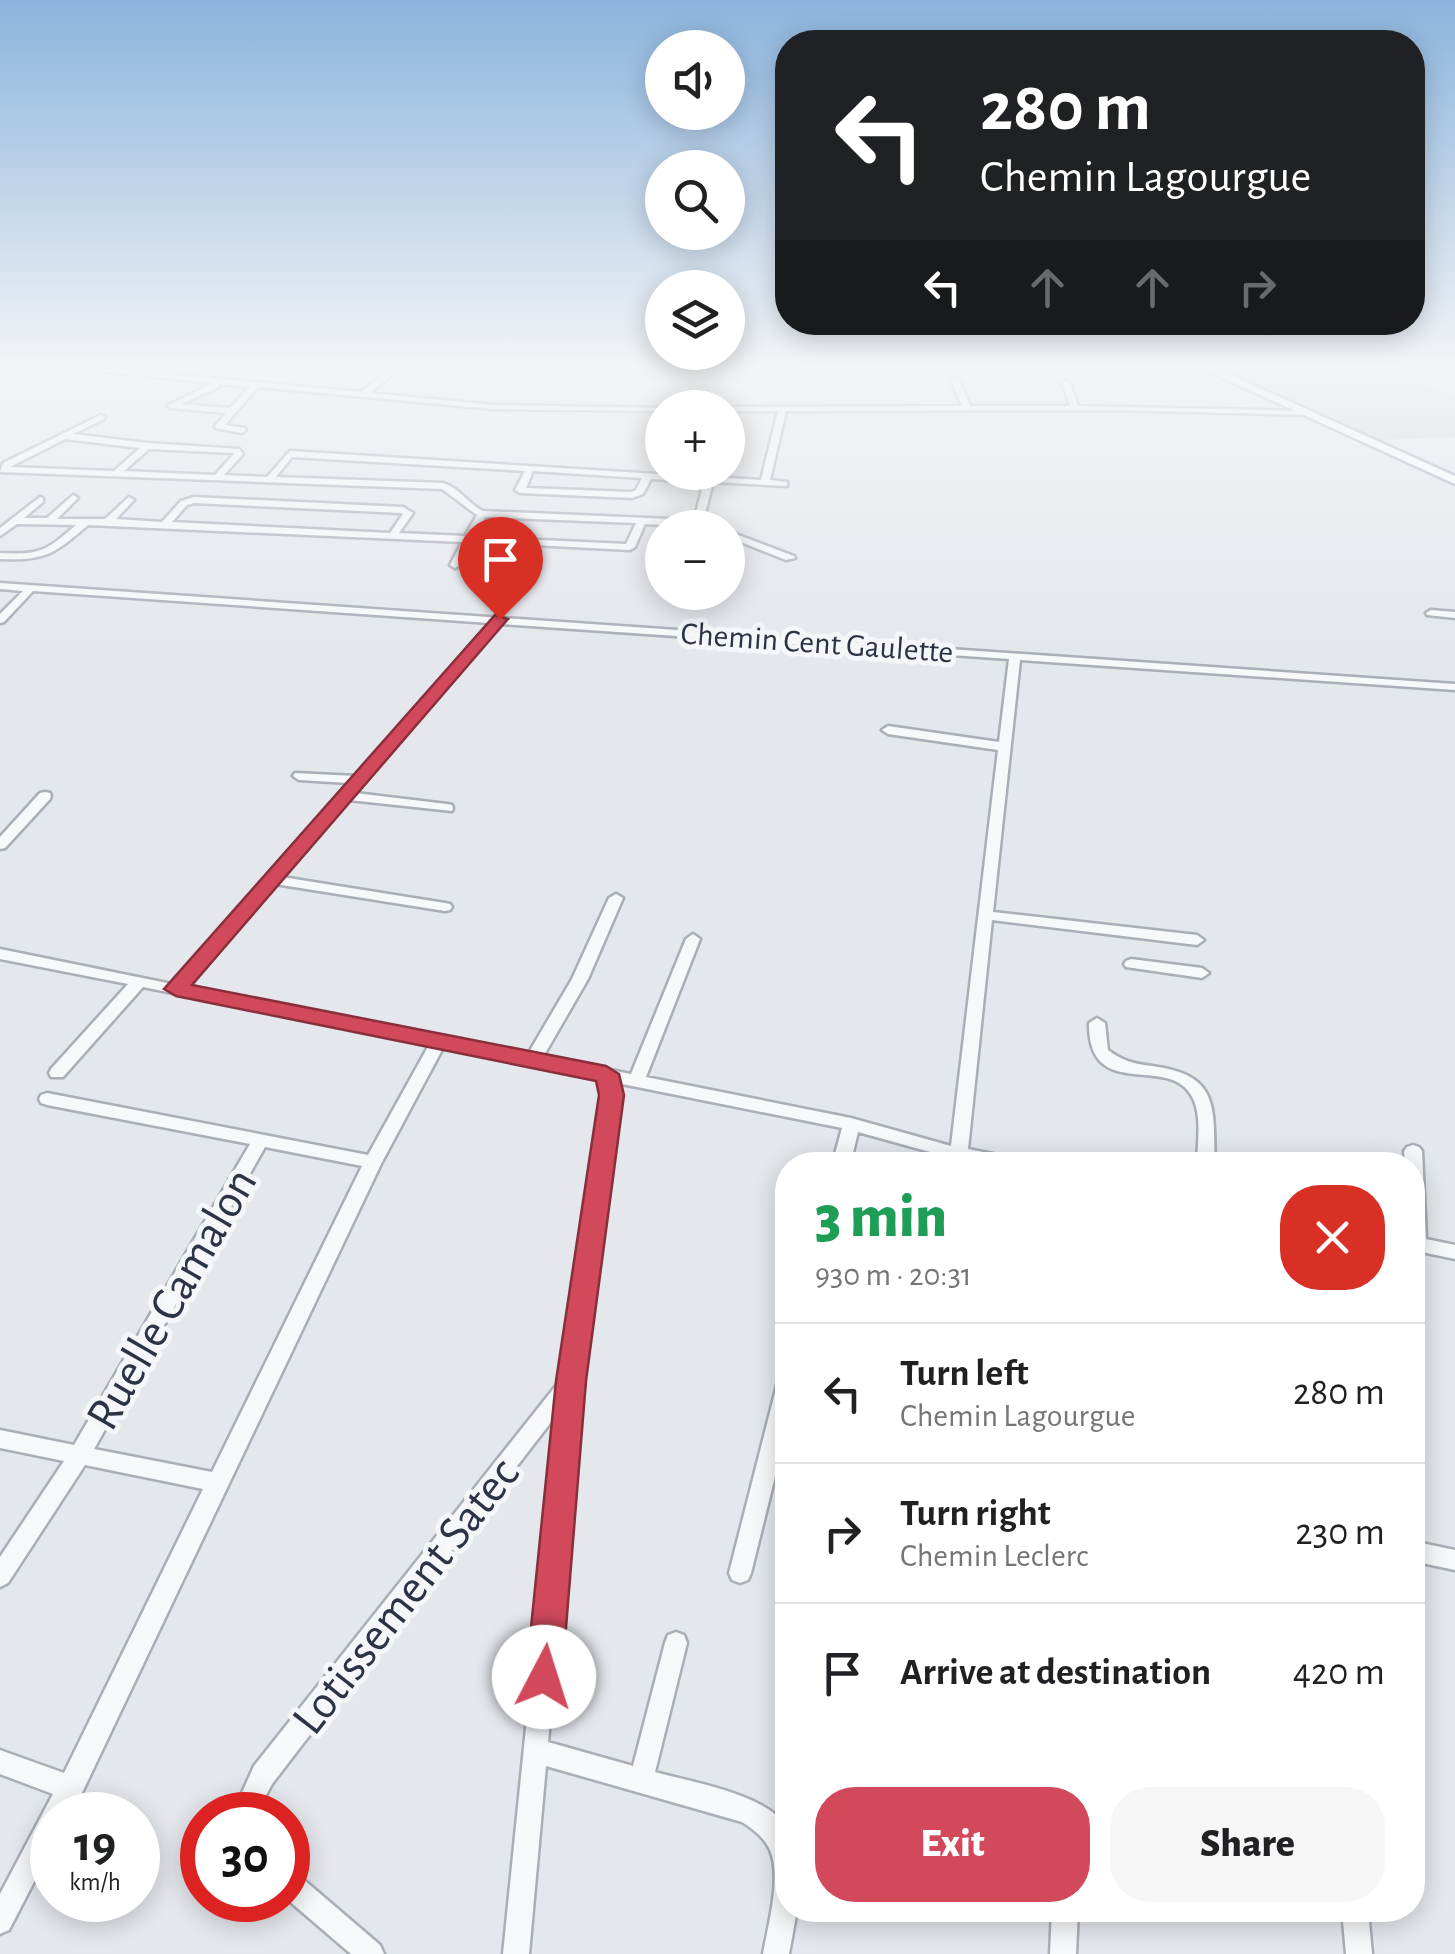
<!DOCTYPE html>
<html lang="en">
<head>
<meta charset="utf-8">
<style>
  :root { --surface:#fff; --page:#f6f6f6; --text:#202124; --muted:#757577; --line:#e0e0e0; --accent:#d1495b }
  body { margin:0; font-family:"Alegreya Sans",sans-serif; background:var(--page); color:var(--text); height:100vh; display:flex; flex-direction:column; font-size:38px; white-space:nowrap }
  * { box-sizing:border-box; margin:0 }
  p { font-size:32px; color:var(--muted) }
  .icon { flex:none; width:55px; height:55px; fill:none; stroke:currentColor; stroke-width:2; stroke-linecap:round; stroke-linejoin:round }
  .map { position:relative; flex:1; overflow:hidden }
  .panel { position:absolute; left:775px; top:1152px; width:650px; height:770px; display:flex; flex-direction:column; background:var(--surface); border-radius:40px; box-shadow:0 5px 25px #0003 }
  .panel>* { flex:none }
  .banner { position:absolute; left:775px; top:30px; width:650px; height:305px; border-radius:40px; box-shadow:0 5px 25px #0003; background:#202124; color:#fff; overflow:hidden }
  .tools { position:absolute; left:645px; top:30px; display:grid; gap:20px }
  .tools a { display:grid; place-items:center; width:100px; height:100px; border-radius:50%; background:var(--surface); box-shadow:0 5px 25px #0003; font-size:50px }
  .speed { position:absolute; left:30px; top:1792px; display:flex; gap:20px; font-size:50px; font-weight:700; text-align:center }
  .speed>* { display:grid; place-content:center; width:130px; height:130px; border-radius:50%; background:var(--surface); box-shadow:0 5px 25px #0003; line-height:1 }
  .speed small { font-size:25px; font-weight:400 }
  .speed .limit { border:15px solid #d22; background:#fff; color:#111 }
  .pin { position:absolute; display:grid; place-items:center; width:85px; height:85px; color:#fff; margin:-102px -42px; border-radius:50% 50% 50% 0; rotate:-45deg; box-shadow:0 0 10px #0007 }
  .pin .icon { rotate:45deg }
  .me { position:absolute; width:110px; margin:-55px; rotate:5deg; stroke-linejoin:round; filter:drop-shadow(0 0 8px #0008) }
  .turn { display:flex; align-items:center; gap:35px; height:210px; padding:0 40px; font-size:45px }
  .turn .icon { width:130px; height:130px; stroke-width:2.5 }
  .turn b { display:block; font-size:70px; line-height:85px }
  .lanes { display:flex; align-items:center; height:95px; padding:0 40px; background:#0003; justify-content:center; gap:50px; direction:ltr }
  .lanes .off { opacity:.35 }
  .round { display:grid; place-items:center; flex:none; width:105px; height:105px; border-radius:40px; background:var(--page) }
  .head { display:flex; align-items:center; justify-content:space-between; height:170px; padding:0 40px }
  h1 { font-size:60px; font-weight:800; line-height:75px; color:#1e9e55 }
  .button { display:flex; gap:20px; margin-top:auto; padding:20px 40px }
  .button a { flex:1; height:115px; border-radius:40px; background:var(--accent); color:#fff; font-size:40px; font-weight:800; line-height:115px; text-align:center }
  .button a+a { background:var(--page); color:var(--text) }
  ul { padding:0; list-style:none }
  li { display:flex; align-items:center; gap:30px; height:140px; padding:0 40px; border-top:2px solid var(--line) }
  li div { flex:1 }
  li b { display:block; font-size:38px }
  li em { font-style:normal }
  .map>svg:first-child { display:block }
  .built { fill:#d2d6de }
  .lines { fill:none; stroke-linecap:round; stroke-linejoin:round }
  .minor-casing { stroke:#a9aeb7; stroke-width:5 }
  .major-casing { stroke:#a3abb8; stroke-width:5 }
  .minor { fill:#f7f8fa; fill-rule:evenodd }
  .major { fill:#fff; fill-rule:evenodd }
  .route { fill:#d1495b; stroke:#882f3b; stroke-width:2.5 }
  .labels { text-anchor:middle; stroke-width:10; stroke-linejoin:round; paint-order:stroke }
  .far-street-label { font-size:32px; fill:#2b3445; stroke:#f4f6f9 }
  .near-street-label { font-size:48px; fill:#2b3445; stroke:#f4f6f9 }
</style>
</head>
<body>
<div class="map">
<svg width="1455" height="1954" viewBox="0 0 1455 1954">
  <rect width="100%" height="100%" fill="#e4e7ec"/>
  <path class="built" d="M 1217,369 L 1403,375 L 1455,396 L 1455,437 L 1374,440 Z"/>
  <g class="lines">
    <g class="minor-casing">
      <path id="minor" d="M 81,369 L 113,369 L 361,392 L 390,369 L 399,369 L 370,393 L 493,405 L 665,408 L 662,408 L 662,411 L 493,409 L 258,387 L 225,425 L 245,428 L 246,430 L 242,433 L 216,428 L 215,426 L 226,413 L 171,408 L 167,406 L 213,383 ZM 219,384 L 250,387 L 230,408 L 181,404 L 219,387 Z
        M 452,369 L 461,369 L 454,374 L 450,372 Z
        M 955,378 L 959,380 L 970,406 L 1070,406 L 1062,383 L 1066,381 L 1070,383 L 1078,406 L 1307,411 L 1311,413 L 1307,415 L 1115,410 L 786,411 L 770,480 L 787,482 L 787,486 L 713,482 L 703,522 L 714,528 L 645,524 L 635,547 L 630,550 L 472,542 L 460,565 L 455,568 L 450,565 L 462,542 L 88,525 C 54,554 46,561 0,559 L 0,553 C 41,555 46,551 76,525 L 17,524 L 0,536 L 0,528 L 40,497 L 43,498 L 43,502 L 24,518 L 47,518 L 73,495 L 78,498 L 57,519 L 105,519 L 129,497 L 134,500 L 116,519 L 162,522 L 181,501 L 194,497 L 403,507 L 413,513 L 399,533 L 465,536 L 477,515 L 442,489 L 0,472 L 3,463 L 101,415 L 105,417 L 104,419 L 73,434 L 147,443 L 239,449 L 243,454 L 224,475 L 267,477 L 290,451 L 705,477 L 706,472 L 715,472 L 714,477 L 761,480 L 778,411 L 728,411 L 725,407 L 962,406 L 951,380 ZM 65,439 L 140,448 L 114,471 L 10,467 ZM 149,449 L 234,453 L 234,454 L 215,475 L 124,471 ZM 292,457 L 525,471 L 515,490 L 520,493 L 632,498 L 643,494 L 651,479 L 704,482 L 694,520 L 483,511 C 468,504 460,488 443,483 L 276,477 ZM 533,471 L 642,478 L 636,490 L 631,492 L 526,488 ZM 194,503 L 401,513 L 403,514 L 390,533 L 172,522 L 187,505 ZM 485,517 L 636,523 L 626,544 L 475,537 Z
        M 662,425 L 662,441 L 659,454 L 662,455 L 662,461 L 650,455 L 658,428 Z
        M 728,531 L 794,556 L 795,558 L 786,560 L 728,537 Z
        M 0,583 L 1455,684 L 1455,690 L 1020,660 L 993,912 L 1197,935 L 1204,940 L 1197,945 L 992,920 L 968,1149 L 1018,1159 L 1024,1160 L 1027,1165 L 984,1165 L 959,1160 L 858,1132 L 850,1165 L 832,1165 L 842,1128 L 617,1083 L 620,1095 L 581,1381 L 548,1742 L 633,1766 L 665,1643 L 668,1635 L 676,1632 L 684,1635 L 687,1643 L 655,1772 C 687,1781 778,1796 788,1832 C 791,1846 788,1893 788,1910 L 797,1910 L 789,1954 L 763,1954 C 768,1925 782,1877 770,1850 C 764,1837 753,1829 742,1822 L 546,1766 L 529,1954 L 503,1954 L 558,1413 L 272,1784 L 265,1797 L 263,1815 L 237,1815 L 241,1795 L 254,1766 L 562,1378 L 604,1095 L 599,1079 L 443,1048 L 382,1162 L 80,1797 L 69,1815 L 52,1815 L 52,1847 L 9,1930 L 0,1934 L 0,1894 L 53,1794 L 0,1774 L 0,1750 L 64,1773 L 203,1489 L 85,1465 L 8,1583 L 0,1587 L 0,1557 L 64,1461 L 0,1448 L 0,1430 L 74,1445 L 250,1144 L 47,1105 L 41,1103 L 39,1099 L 41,1095 L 47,1093 L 368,1155 L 429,1045 L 143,987 L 63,1077 L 51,1077 L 49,1073 L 51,1069 L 128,984 L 0,959 L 0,949 L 172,984 L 349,783 L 299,780 L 293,776 L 295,773 L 356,776 L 490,623 L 33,591 L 4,622 L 0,623 L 0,614 L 23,591 L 0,589 ZM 501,624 L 1009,659 L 999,742 L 888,726 L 882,730 L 888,734 L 998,750 L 951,1146 L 851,1118 L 646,1077 L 700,939 L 693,934 L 686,939 L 631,1074 L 543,1057 L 588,979 L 623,898 L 616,894 L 609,898 L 572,979 L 528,1054 L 187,986 L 275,884 L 445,911 L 450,910 L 452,907 L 450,904 L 445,903 L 282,877 L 349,800 L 452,811 L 453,808 L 452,805 L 447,804 L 355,793 ZM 265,1147 L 362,1166 L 212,1472 L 94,1449 Z
        M 1431,610 L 1455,612 L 1455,618 L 1427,615 L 1426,613 Z
        M 45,792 L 50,793 L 51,796 L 50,799 L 5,848 L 0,849 L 0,837 L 40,793 Z
        M 1131,959 L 1202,968 L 1209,973 L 1202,978 L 1126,967 L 1124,964 L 1126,961 Z
        M 1097,1018 L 1105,1023 L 1108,1050 C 1122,1061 1135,1064 1152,1066 C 1221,1075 1213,1108 1215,1165 L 1197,1165 C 1197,1144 1203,1114 1191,1095 C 1167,1054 1088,1103 1089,1023 Z
        M 1413,1145 L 1419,1147 L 1422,1151 L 1426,1239 L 1455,1245 L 1455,1259 L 1412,1250 L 1412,1165 L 1405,1165 L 1404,1151 L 1407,1147 Z
        M 788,1373 L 788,1424 L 751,1573 L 748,1580 L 740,1583 L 732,1580 L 729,1573 L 778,1381 L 781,1375 Z
        M 1412,1541 L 1455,1550 L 1455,1570 L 1412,1561 Z
        M 288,1870 L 297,1874 L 380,1945 L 384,1954 L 351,1954 L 288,1900 Z
        M 1052,1910 L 1078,1910 L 1076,1954 L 1050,1954 Z
        M 1342,1910 L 1368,1910 L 1372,1954 L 1346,1954 Z"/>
    </g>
    <g class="major-casing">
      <path id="major" d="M 1203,369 L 1217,369 L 1455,476 L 1455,484 Z"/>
    </g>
    <use href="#minor" class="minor"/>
    <use href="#major" class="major"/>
  </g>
  <linearGradient id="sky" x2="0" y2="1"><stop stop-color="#8bb4dd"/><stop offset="0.57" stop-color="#f3f4f6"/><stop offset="1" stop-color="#f3f4f6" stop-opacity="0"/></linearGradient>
  <rect width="1455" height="643" fill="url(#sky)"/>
  <path class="route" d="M 495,615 L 508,619 L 192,985 L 606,1066 L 619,1074 L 624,1095 L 586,1381 L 562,1677 L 557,1690 L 544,1695 L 531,1690 L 526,1677 L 556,1381 L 599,1095 L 596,1081 L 176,996 L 164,989 Z"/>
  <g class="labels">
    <g class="far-street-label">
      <text transform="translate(817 642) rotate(4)" y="11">Chemin Cent Gaulette</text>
    </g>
    <g class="near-street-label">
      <text transform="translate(170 1298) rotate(-60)" y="17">Ruelle Camalon</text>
      <text transform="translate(404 1595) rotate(-52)" y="17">Lotissement Satec</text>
    </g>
  </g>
</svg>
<div class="tools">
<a><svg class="icon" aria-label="sound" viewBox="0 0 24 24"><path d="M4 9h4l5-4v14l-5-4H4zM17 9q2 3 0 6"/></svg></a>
<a><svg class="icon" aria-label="search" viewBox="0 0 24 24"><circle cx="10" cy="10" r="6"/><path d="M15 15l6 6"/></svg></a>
<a><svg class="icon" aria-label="layers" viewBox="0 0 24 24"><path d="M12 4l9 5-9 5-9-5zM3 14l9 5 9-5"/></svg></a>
<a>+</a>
<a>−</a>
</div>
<div class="speed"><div>19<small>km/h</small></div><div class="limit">30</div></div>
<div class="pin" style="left:500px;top:619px;background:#d93025"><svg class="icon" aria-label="arrive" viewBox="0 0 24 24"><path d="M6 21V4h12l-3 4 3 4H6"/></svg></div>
<svg class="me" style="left:544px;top:1677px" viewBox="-20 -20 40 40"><circle r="19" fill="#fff"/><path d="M0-13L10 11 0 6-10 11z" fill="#d1495b"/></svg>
<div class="banner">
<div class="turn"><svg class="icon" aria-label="left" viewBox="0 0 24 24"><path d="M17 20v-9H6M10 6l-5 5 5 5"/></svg><div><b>280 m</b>Chemin Lagourgue</div></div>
<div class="lanes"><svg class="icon" aria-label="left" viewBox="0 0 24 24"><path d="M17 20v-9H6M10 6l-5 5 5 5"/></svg><svg class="icon off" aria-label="ahead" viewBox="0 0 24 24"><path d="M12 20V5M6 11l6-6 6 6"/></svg><svg class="icon off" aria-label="ahead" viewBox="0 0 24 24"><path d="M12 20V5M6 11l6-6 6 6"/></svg><svg class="icon off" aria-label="right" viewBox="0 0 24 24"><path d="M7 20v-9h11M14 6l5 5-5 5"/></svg></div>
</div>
<section class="panel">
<div class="head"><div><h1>3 min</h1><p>930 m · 20:31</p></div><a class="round" style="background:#d93025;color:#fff"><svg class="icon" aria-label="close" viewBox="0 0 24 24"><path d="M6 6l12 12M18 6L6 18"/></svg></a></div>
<ul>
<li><svg class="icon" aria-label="left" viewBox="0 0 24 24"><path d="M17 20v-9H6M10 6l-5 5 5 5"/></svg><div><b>Turn left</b><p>Chemin Lagourgue</p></div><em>280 m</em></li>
<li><svg class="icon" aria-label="right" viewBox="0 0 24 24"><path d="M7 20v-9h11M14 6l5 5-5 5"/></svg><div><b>Turn right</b><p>Chemin Leclerc</p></div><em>230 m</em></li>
<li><svg class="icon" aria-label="arrive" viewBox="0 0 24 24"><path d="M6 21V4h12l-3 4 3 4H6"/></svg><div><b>Arrive at destination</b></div><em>420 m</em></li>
</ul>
<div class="button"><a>Exit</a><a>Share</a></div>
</section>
</div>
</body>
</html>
